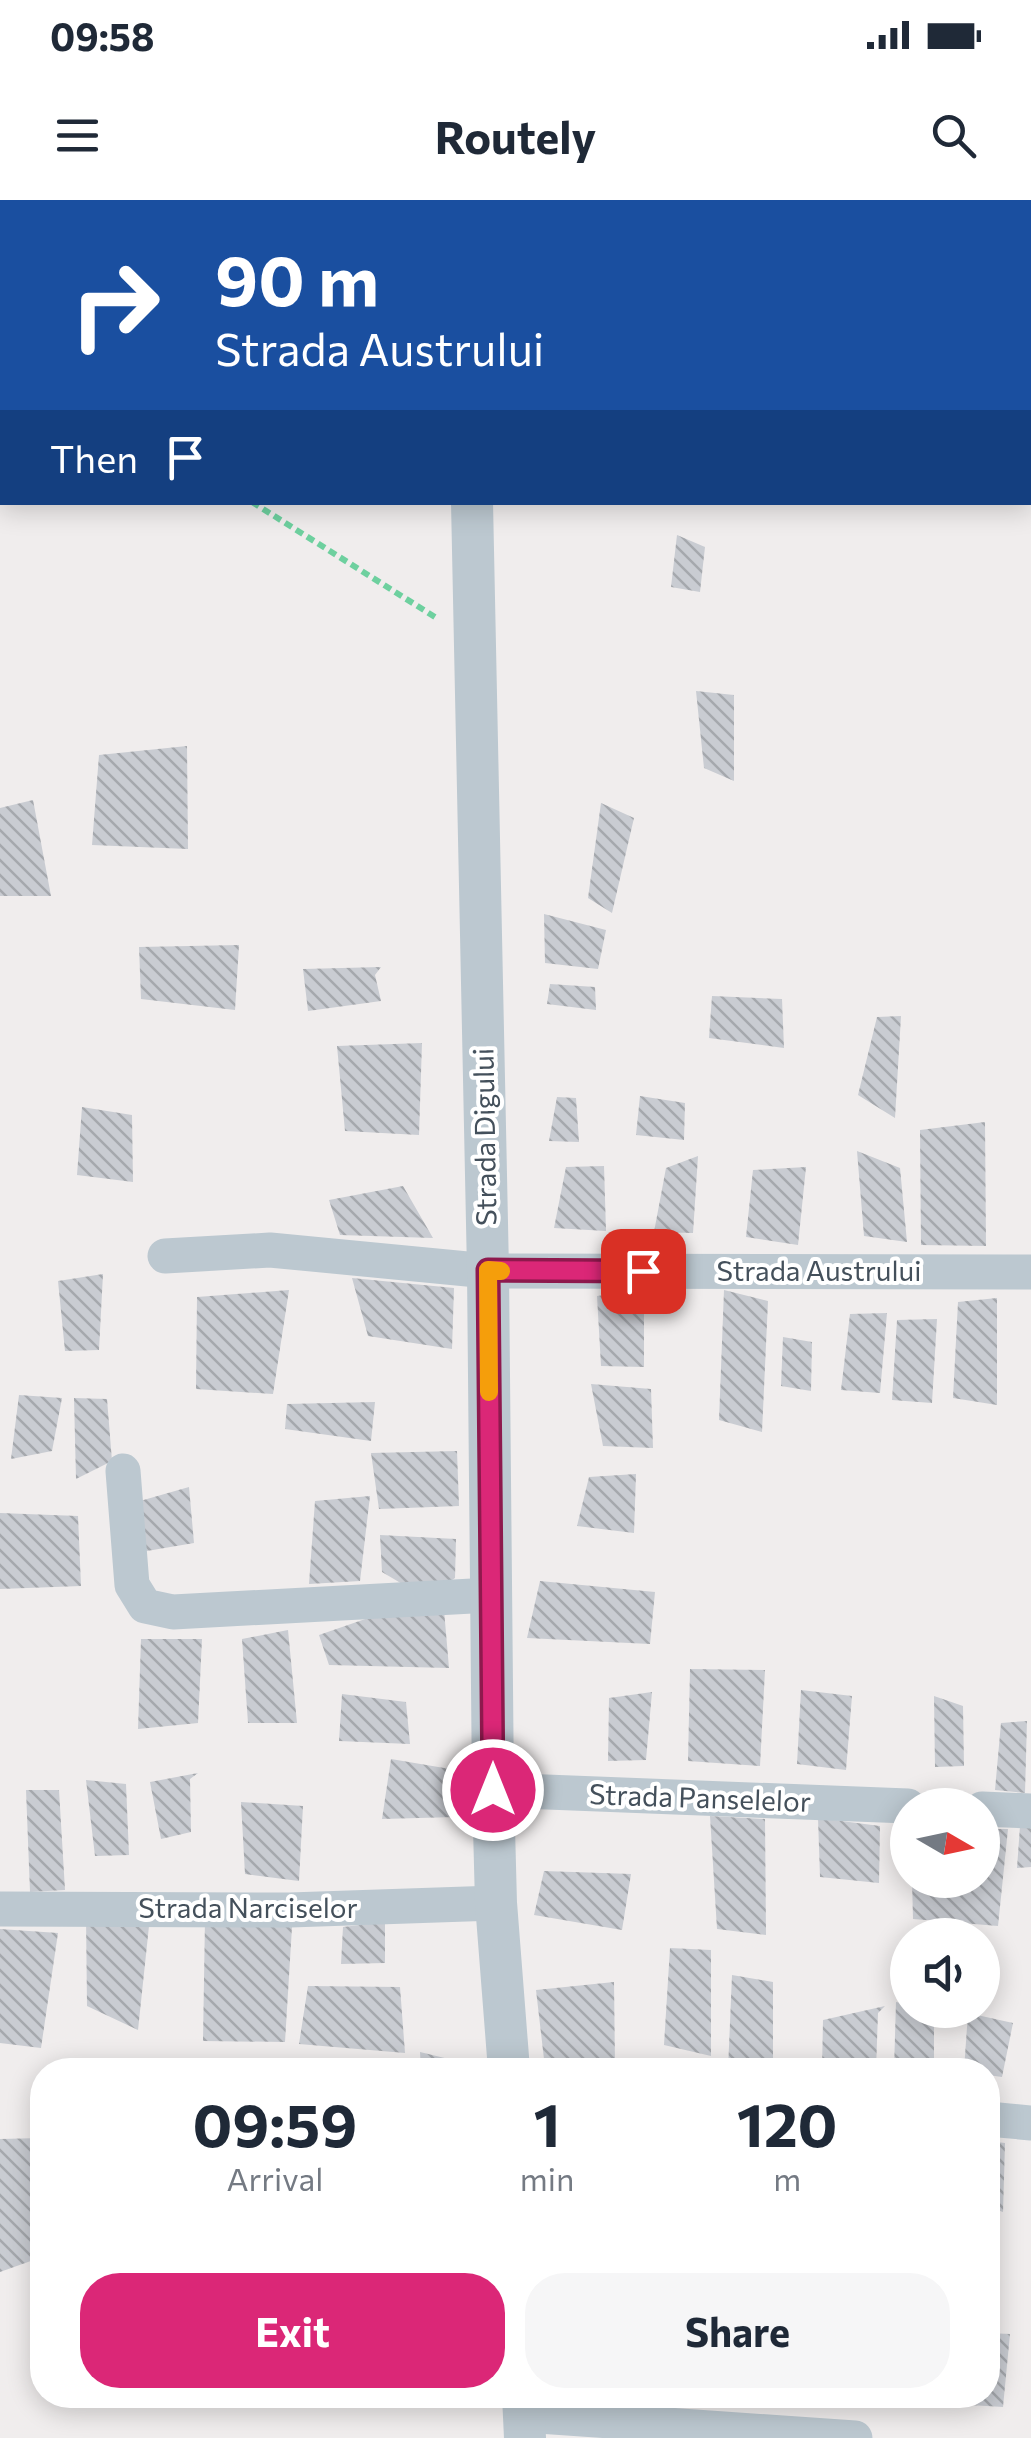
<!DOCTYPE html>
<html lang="en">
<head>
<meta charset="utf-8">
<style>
  :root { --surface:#fff; --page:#f6f6f7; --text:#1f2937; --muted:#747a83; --accent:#db2777 }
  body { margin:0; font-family:Commissioner,sans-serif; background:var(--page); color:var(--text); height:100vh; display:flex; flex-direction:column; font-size:38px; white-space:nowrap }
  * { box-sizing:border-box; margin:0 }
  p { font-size:32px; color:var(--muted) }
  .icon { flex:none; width:55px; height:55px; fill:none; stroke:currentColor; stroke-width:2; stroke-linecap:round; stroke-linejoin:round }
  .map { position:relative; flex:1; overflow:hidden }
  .drawer { position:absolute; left:30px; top:1858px; width:970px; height:350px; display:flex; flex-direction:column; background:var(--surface); border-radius:40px; box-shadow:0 5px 25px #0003 }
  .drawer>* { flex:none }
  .top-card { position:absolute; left:0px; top:0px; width:1032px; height:305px; box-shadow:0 5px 25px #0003; background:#1a4fa0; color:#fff; overflow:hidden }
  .needle { width:65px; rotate:99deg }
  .fabs { position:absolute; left:890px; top:1588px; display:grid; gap:20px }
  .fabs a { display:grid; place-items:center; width:110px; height:110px; border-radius:50%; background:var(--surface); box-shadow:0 5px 25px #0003; font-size:50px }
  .pin { position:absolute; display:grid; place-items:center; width:85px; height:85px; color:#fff; margin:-42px; border-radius:20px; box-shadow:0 5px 15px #0006 }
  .me { position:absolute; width:110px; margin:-55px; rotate:0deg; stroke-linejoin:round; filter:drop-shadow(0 0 8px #0008) }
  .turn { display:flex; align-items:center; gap:35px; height:210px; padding:0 50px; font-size:45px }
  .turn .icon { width:130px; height:130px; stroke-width:2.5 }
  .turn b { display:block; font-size:70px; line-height:85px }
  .then { display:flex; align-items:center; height:95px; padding:0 50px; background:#0003; gap:20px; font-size:38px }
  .eta { display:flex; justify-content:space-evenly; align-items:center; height:170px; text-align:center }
  .eta b { font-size:60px; font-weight:700; line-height:70px }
  .primary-button { display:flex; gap:20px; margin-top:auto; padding:20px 50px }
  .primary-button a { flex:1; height:115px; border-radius:40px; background:var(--accent); color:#fff; font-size:40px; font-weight:700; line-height:115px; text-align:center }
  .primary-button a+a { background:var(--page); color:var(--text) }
  .status { display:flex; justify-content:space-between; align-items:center; height:70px; padding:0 50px; background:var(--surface); direction:ltr }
  .status svg { height:28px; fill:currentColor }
  header { display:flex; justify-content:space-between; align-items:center; height:130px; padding:0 50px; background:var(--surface); font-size:45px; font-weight:700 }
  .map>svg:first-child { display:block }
  .building { fill:url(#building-back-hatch) }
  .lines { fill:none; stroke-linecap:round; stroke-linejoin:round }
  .path { stroke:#6ed09f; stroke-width:6; stroke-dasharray:8 5; stroke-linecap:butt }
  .minor { stroke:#bcc8d0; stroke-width:35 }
  .tertiary { stroke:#bcc8d0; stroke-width:42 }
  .route-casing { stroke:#8e194d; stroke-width:25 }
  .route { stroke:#db2777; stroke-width:18 }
  .slow { stroke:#f59e0b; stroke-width:18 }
  .labels { text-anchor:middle; stroke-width:8; stroke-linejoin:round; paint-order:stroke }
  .street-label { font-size:28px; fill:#44505b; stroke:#fff }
</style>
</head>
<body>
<div class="status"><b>09:58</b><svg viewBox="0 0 49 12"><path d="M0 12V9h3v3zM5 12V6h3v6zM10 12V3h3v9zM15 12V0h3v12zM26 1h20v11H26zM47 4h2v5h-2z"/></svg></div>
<header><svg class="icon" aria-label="menu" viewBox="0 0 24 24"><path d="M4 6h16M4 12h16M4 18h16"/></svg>Routely<svg class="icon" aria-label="search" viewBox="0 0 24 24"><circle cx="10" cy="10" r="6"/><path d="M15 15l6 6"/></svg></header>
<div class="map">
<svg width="1031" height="2238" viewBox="0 0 1031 2238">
  <defs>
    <pattern id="building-back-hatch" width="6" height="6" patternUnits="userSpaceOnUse" patternTransform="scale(2.5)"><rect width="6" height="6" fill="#c9ccd2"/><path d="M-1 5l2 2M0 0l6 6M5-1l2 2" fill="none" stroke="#a5a8ad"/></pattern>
  </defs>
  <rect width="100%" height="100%" fill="#f0eded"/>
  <path class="building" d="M 677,335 L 705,347 L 700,392 L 671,387 Z
    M 696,491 L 734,495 L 734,581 L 704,568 Z
    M 187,546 L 188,649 L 92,645 L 99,555 Z
    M 33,600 L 51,696 L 0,696 L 0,608 Z
    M 601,603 L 634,618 L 612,713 L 588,698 Z
    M 544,714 L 606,730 L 598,769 L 545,763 Z
    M 239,745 L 235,810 L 141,799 L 139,747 Z
    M 381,767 L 375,775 L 381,801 L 308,811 L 303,769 Z
    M 550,784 L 595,787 L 596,810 L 547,804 Z
    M 712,796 L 782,799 L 784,848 L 709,838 Z
    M 901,816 L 895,918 L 858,895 L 877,817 Z
    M 422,843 L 419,935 L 345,931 L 337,846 Z
    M 640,896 L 685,903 L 684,940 L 636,935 Z
    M 557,897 L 576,898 L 579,942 L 549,941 Z
    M 82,907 L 132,915 L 133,982 L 77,975 Z
    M 985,922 L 986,1046 L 921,1045 L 920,930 Z
    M 857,951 L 900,968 L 907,1042 L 864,1036 Z
    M 698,956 L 693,1033 L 654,1032 L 666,968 Z
    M 604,966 L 606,1031 L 554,1028 L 566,967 Z
    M 806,967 L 798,1045 L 746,1037 L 753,970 Z
    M 403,986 L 433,1038 L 340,1035 L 329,1000 Z
    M 103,1074 L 99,1150 L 65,1151 L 58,1081 Z
    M 352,1078 L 454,1088 L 452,1149 L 368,1136 Z
    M 289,1090 L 273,1194 L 196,1189 L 197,1097 Z
    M 644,1090 L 644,1167 L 601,1166 L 597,1096 Z
    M 724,1090 L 768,1101 L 762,1232 L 719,1220 Z
    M 997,1098 L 997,1205 L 953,1198 L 958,1102 Z
    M 887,1113 L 880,1193 L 841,1190 L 850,1114 Z
    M 937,1119 L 932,1203 L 892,1200 L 897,1120 Z
    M 783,1137 L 812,1142 L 811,1191 L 781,1186 Z
    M 591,1184 L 651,1189 L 653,1248 L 603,1246 Z
    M 19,1195 L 62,1198 L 52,1251 L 11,1259 Z
    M 74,1198 L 107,1199 L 112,1261 L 76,1279 Z
    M 375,1202 L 371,1241 L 285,1229 L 287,1204 Z
    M 457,1251 L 459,1306 L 379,1309 L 371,1253 Z
    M 636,1274 L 634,1333 L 577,1326 L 589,1277 Z
    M 189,1287 L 194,1343 L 141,1352 L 140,1301 Z
    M 370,1296 L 360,1381 L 309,1384 L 315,1301 Z
    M 0,1313 L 78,1316 L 81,1386 L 0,1389 Z
    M 380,1335 L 456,1339 L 455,1378 L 426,1398 L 382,1372 Z
    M 540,1381 L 655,1392 L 650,1444 L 527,1438 Z
    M 426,1398 L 444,1410 L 449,1468 L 329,1465 L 319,1435 Z
    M 288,1430 L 297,1523 L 248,1523 L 242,1439 Z
    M 141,1439 L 202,1439 L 198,1523 L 138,1529 Z
    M 690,1469 L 765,1470 L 760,1566 L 688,1561 Z
    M 801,1490 L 852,1496 L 846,1570 L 797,1564 Z
    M 652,1492 L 646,1560 L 608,1561 L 609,1498 Z
    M 342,1494 L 406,1502 L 410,1544 L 339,1541 Z
    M 934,1496 L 963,1506 L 964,1566 L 935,1567 Z
    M 1027,1521 L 1025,1593 L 995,1590 L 1001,1523 Z
    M 391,1559 L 456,1570 L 456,1617 L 382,1619 Z
    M 198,1573 L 190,1579 L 191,1632 L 161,1639 L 150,1582 Z
    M 86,1580 L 126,1584 L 129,1655 L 95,1656 Z
    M 26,1590 L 59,1590 L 65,1690 L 30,1692 Z
    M 241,1602 L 303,1606 L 299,1681 L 245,1674 Z
    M 710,1616 L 765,1619 L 766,1735 L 717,1729 Z
    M 818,1618 L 880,1626 L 879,1683 L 820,1677 Z
    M 1020,1626 L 1031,1626 L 1031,1667 L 1017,1668 Z
    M 982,1629 L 1008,1629 L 998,1726 L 913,1719 L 912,1680 L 982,1680 Z
    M 544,1671 L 631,1674 L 622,1730 L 534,1715 Z
    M 86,1716 L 149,1726 L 138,1830 L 87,1806 Z
    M 205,1719 L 292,1727 L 285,1842 L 203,1841 Z
    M 385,1722 L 385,1763 L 341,1764 L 343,1727 Z
    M 0,1729 L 58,1733 L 41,1848 L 0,1843 Z
    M 670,1748 L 711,1750 L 711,1856 L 664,1845 Z
    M 732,1775 L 773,1782 L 773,1870 L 728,1870 Z
    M 614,1782 L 615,1865 L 544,1859 L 536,1790 Z
    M 308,1786 L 400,1787 L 405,1853 L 299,1844 Z
    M 896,1802 L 908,1804 L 908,1810 L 934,1810 L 934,1870 L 894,1870 Z
    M 885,1806 L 878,1813 L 876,1870 L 822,1870 L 823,1820 Z
    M 968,1813 L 1013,1823 L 1002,1877 L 988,1875 L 988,1870 L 964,1870 Z
    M 420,1852 L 465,1863 L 466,1870 L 421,1870 Z
    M 42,1938 L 42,2057 L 0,2072 L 0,1939 Z
    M 988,1941 L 1005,1943 L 1003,2012 L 988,2007 Z
    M 988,2133 L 1010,2134 L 1003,2207 L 953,2204 L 952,2195 L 988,2195 Z"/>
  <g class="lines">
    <path class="path" d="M 0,145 L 2,147
      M 252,302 L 435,417"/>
    <path class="minor" d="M 165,1056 L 270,1050 L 488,1071 L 1031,1072
      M 123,1271 L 132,1385 L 145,1406 L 173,1412 L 491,1395
      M 493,1590 L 908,1606
      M 982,1609 L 1031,1611
      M 0,1709 L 290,1710 L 496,1703
      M 988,1919 L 1031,1923
      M 524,2215 L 855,2238"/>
    <path class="tertiary" d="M 469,0 L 469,2
      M 472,302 L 488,1071 L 493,1590 L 496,1703 L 509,1870
      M 523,2195 L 525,2238"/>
  </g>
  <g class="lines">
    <g class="route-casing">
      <path id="route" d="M 493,1590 L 488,1070 L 643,1071"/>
    </g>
    <use href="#route" class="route"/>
    <path class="slow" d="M 489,1192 L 488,1070 L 501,1071"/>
  </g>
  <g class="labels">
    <g class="street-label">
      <text transform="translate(485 937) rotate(-91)" y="10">Strada Digului</text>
      <text x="819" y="1081">Strada Austrului</text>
      <text transform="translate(700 1598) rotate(2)" y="10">Strada Panselelor</text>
      <text x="248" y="1718">Strada Narciselor</text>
    </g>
  </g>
</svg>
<div class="fabs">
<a><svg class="needle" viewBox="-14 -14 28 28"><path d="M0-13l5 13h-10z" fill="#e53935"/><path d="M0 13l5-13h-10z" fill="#747a83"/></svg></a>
<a><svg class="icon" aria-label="sound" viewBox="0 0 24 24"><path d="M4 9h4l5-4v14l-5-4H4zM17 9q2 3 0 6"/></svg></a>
</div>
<div class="pin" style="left:643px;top:1071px;background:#d93025"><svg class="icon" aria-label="arrive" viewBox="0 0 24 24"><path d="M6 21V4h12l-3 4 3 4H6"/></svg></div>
<svg class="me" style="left:493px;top:1590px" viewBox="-20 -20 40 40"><circle r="17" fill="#db2777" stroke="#fff" stroke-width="3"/><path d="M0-11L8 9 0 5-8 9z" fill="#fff"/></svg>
<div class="top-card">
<div class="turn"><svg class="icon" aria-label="right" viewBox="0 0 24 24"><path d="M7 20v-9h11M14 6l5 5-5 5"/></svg><div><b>90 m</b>Strada Austrului</div></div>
<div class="then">Then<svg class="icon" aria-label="arrive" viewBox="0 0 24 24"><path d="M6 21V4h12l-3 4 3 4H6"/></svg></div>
</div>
<section class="drawer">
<div class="eta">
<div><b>09:59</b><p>Arrival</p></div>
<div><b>1</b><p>min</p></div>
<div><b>120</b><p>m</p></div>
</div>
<div class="primary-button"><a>Exit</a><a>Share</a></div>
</section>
</div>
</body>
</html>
